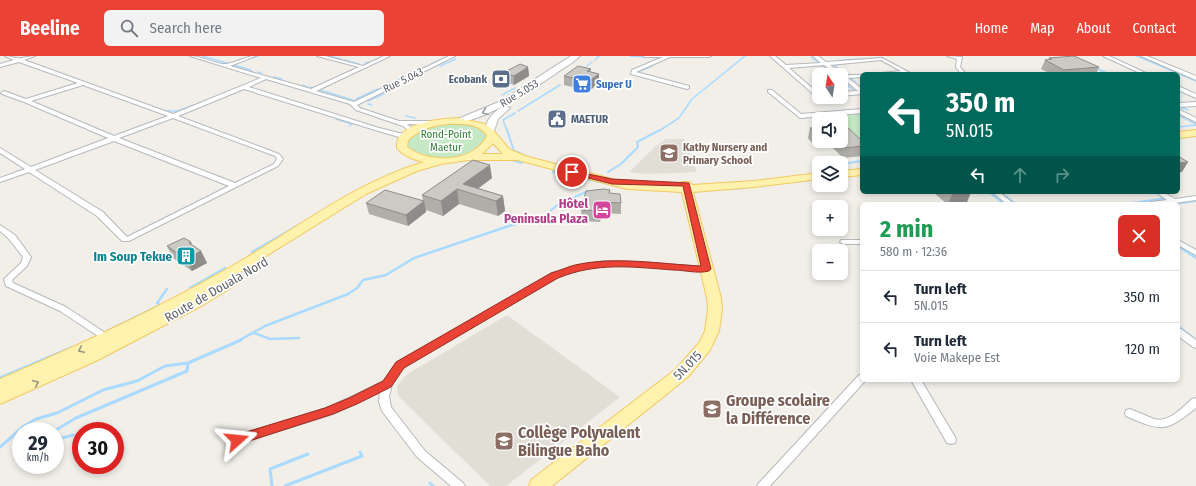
<!DOCTYPE html>
<html lang="en">
<head>
<meta charset="utf-8">
<style>
  :root { --surface:#fff; --page:#f2f2f3; --text:#1f2937; --muted:#747a83; --line:#e0e1e3; --accent:#ea4335 }
  body { margin:0; font-family:"Fira Sans Condensed",sans-serif; background:var(--page); color:var(--text); height:100vh; display:flex; flex-direction:column; font-size:15px; white-space:nowrap }
  * { box-sizing:border-box; margin:0 }
  p { font-size:13px; color:var(--muted) }
  .icon { flex:none; width:22px; height:22px; fill:none; stroke:currentColor; stroke-width:2; stroke-linecap:round; stroke-linejoin:round }
  .map { position:relative; flex:1; overflow:hidden }
  .details { position:absolute; left:860px; top:146px; width:320px; height:180px; display:flex; flex-direction:column; background:var(--surface); border-radius:6px; box-shadow:0 2px 6px #0003 }
  .details>* { flex:none }
  .banner { position:absolute; left:860px; top:16px; width:320px; height:122px; border-radius:6px; box-shadow:0 2px 6px #0003; background:#00695c; color:#fff; overflow:hidden }
  .needle { width:26px; rotate:348deg }
  .controls { position:absolute; left:812px; top:12px; display:grid; gap:8px }
  .controls a { display:grid; place-items:center; width:36px; height:36px; border-radius:6px; background:var(--surface); box-shadow:0 2px 6px #0003; font-size:20px }
  .speed { position:absolute; left:12px; top:366px; display:flex; gap:8px; font-size:20px; font-weight:700; text-align:center }
  .speed>* { display:grid; place-content:center; width:52px; height:52px; border-radius:50%; background:var(--surface); box-shadow:0 2px 6px #0003; line-height:1 }
  .speed small { font-size:10px; font-weight:400 }
  .speed .limit { border:6px solid #d22; background:#fff; color:#111 }
  .pin { position:absolute; display:grid; place-items:center; width:34px; height:34px; color:#fff; margin:-17px; border:2px solid #fff; border-radius:50%; box-shadow:0 1px 4px #0007 }
  .me { position:absolute; width:44px; margin:-22px; rotate:72deg; stroke-linejoin:round; filter:drop-shadow(0 0 3px #0008) }
  .turn { display:flex; align-items:center; gap:14px; height:84px; padding:0 20px; font-size:18px }
  .turn .icon { width:52px; height:52px; stroke-width:2.5 }
  .turn b { display:block; font-size:28px; line-height:34px }
  .lanes { display:flex; align-items:center; height:38px; padding:0 20px; background:#0003; justify-content:center; gap:20px; direction:ltr }
  .lanes .off { opacity:.35 }
  .round { display:grid; place-items:center; flex:none; width:42px; height:42px; border-radius:6px; background:var(--page) }
  .head { display:flex; align-items:center; justify-content:space-between; height:68px; padding:0 20px }
  h1 { font-size:24px; font-weight:700; line-height:30px; color:#1e9e55 }
  ul { padding:0; list-style:none }
  li { display:flex; align-items:center; gap:12px; height:52px; padding:0 20px; border-top:1px solid var(--line) }
  li div { flex:1 }
  li b { display:block; font-size:15px }
  li em { font-style:normal }
  header { display:flex; align-items:center; gap:24px; box-sizing:border-box; height:56px; padding:0 20px; background:var(--accent); color:#fff }
  header strong { font-size:19px }
  nav { display:flex; gap:22px; margin-inline-start:auto; font-size:14px }
  .search { width:280px; height:36px; background:var(--page); display:flex; align-items:center; gap:10px; box-sizing:border-box; padding:0 14px; border-radius:6px; color:var(--muted); font-size:15px }
  .map>svg:first-child { display:block }
  .education { fill:#e1ded6 }
  .green { fill:#c5e8c5 }
  .lines { fill:none; stroke-linecap:round; stroke-linejoin:round }
  .stream-far3 { stroke:#aadaff; stroke-width:1.5 }
  .stream-far2 { stroke:#aadaff; stroke-width:2 }
  .stream-far1 { stroke:#aadaff; stroke-width:2.5 }
  .stream { stroke:#aadaff; stroke-width:3 }
  .street-casing { stroke:#b5b8bc; stroke-width:2 }
  .secondary-casing { stroke:#b6babf; stroke-width:2 }
  .primary-casing { stroke:#f2c960; stroke-width:2 }
  .street { fill:#fff; fill-rule:evenodd }
  .secondary { fill:#fff; fill-rule:evenodd }
  .primary { fill:#fff2af; fill-rule:evenodd }
  .wall { fill:#afaea9 }
  .shaded-wall { fill:#8f8d8a }
  .building { fill:#cccac5; stroke:#8f8d8a }
  .oneway { stroke:#979a9d }
  .oneway2 { stroke:#979581 }
  .route { fill:#ea4335; stroke:#982c22 }
  .labels { text-anchor:middle; stroke-width:3.5; stroke-linejoin:round; paint-order:stroke }
  .far-service-label { font-size:11px; font-weight:bold; fill:#4e5e75; stroke:#fff; text-anchor:end }
  .far-street-label { font-size:11px; fill:#5f6368; stroke:#fff }
  .far-shop-label { font-size:11px; font-weight:bold; fill:#366cbe; stroke:#fff; text-anchor:start }
  .far-park-label { font-size:11px; fill:#348238; stroke:#fff }
  .far-education-label { font-size:11px; font-weight:bold; fill:#785e54; stroke:#fff; text-anchor:start }
  .hotel-label { font-size:13px; font-weight:bold; fill:#b23c85; stroke:#fff; text-anchor:end }
  .culture-label { font-size:13px; font-weight:bold; fill:#0d838f; stroke:#fff; text-anchor:end }
  .street-label { font-size:13px; fill:#5f6368; stroke:#fff }
  .near-education-label { font-size:16px; font-weight:bold; fill:#785e54; stroke:#fff; text-anchor:start }
</style>
</head>
<body>
<header>
<strong>Beeline</strong>
<div class="search"><svg class="icon" aria-label="search" viewBox="0 0 24 24"><circle cx="10" cy="10" r="6"/><path d="M15 15l6 6"/></svg>Search here</div>
<nav><a>Home</a><a>Map</a><a>About</a><a>Contact</a></nav>
</header>
<div class="map">
<svg width="1196" height="430" viewBox="0 0 1196 430">
  <rect width="100%" height="100%" fill="#f1efe8"/>
  <path class="education" d="M 666,83 L 684,83 L 697,116 L 647,118 L 629,116 L 656,90 Z
    M 507,259 L 620,341 L 506,430 L 490,430 L 398,340 L 397,330 L 406,319 Z"/>
  <path class="green" d="M 862,57 L 862,90 L 841,69 L 841,63 L 834,63 L 831,60 Z
    M 442,67 C 458,68 477,65 486,80 L 485,85 C 460,106 435,109 407,92 C 406,74 429,71 442,67 Z"/>
  <g class="lines">
    <path class="stream-far3" d="M 202,0 L 251,14
      M 329,0 L 341,3
      M 630,0 L 663,2
      M 1137,0 L 1196,25
      M 811,1 L 820,8
      M 867,3 L 879,2
      M 344,4 L 359,8
      M 595,4 L 599,0
      M 844,4 L 864,3
      M 837,5 L 842,5
      M 237,7 L 258,0
      M 365,7 L 369,6
      M 431,8 L 445,2
      M 822,9 L 835,19
      M 834,9 L 839,13
      M 440,10 L 456,3
      M 587,10 L 592,6
      M 1096,12 L 1109,18
      M 422,13 L 426,10
      M 258,16 L 261,17
      M 638,19 L 637,16 L 652,10
      M 274,21 L 282,23
      M 851,22 L 856,26
      M 841,24 L 856,36
      M 393,26 L 403,21
      M 303,29 L 307,31
      M 310,31 L 353,44
      M 382,31 L 392,27
      M 502,39 L 515,32
      M 356,43 L 378,33
      M 368,45 L 388,36
      M 368,48 L 372,49
      M 1178,50 L 1188,54
      M 165,55 L 178,55 L 194,49
      M 518,55 L 560,29
      M 1178,59 L 1196,68
      M 406,60 L 415,62
      M 336,63 L 352,68 L 349,70
      M 1178,71 L 1196,69
      M 507,75 L 503,64 L 515,57
      M 659,75 L 679,62 L 692,43 L 745,0"/>
    <path class="stream-far2" d="M 507,74 L 514,95 L 520,97
      M 1178,82 L 1196,80
      M 512,104 L 522,107
      M 841,108 L 862,105
      M 553,116 L 609,128
      M 608,116 L 621,108 L 638,91 L 637,86 L 660,74
      M 784,127 L 819,123
      M 726,133 L 745,132
      M 989,136 L 1004,148
      M 1000,136 L 1016,148
      M 1125,148 L 1167,142
      M 1175,148 L 1196,145
      M 513,169 L 546,159 L 556,150 L 588,135"/>
    <path class="stream-far1" d="M 1178,190 L 1196,202
      M 252,196 L 299,169
      M 190,232 L 225,212
      M 1178,270 L 1196,284
      M 107,275 L 160,249 L 157,247 L 167,233
      M 254,277 L 270,283 L 299,282
      M 238,285 L 265,270 L 348,238 L 357,232 L 363,224 L 386,219 L 414,202 L 515,168"/>
    <path class="stream" d="M 0,322 L 71,292
      M 54,375 L 76,362 L 187,315 L 188,307
      M 55,384 L 73,379
      M 0,391 L 23,371 L 36,363 L 57,357 L 103,334 L 137,325 L 165,310 L 188,307 L 241,284
      M 430,427 L 433,430
      M 272,430 L 270,413 L 308,398
      M 285,430 L 362,400 L 360,396"/>
    <g class="street-casing">
      <path id="street" d="M 5,0 C 10,0 13,2 18,2 C 23,3 30,0 35,0 L 24,4 L 173,58 L 261,22 L 190,0 C 201,0 218,9 226,8 C 237,7 245,0 256,0 L 230,10 L 311,33 L 359,11 L 317,0 L 325,0 L 363,10 L 384,0 L 390,0 L 316,35 L 354,46 L 449,0 L 455,0 L 357,49 L 360,52 L 399,65 L 434,65 L 437,67 L 434,69 L 407,68 L 415,75 L 412,77 L 403,70 L 356,54 L 350,48 L 266,23 L 249,31 L 379,72 L 399,77 L 410,77 L 410,79 L 399,81 L 375,74 L 244,33 L 178,60 L 279,98 L 283,103 L 278,110 L 129,185 L 122,185 L 97,160 L 29,116 L 0,126 L 0,122 L 25,113 L 0,97 L 0,92 L 31,111 L 108,82 L 24,46 L 2,38 L 1,37 L 4,35 L 26,43 L 78,27 L 19,6 L 0,11 L 0,8 L 14,4 ZM 83,29 L 168,60 L 114,80 L 31,45 ZM 173,62 L 275,100 L 277,103 L 274,108 L 235,127 L 119,82 ZM 114,85 L 229,130 L 127,181 L 103,156 L 35,114 Z
        M 643,0 L 711,0 L 709,1 L 670,1 L 636,16 L 689,30 L 689,32 L 687,33 L 631,18 L 632,14 L 663,1 L 645,1 Z
        M 770,0 L 775,0 L 786,9 L 821,7 L 813,0 L 818,0 L 826,6 L 882,2 L 912,18 L 879,18 L 881,17 L 901,15 L 881,4 L 830,9 L 845,19 L 862,19 L 862,21 L 848,22 L 862,33 L 862,38 L 841,40 L 841,36 L 858,35 L 841,21 L 841,19 L 837,19 L 824,9 L 789,12 L 819,38 L 819,41 L 822,41 L 819,43 Z
        M 947,0 L 962,1 L 960,11 L 966,18 L 961,18 L 956,11 L 957,3 Z
        M 1103,0 L 1109,0 L 1148,18 L 1142,18 Z
        M 1141,0 L 1147,0 L 1196,20 L 1196,24 Z
        M 1178,30 L 1196,38 L 1196,42 L 1178,34 Z
        M 768,34 L 772,34 L 801,58 L 862,53 L 862,57 L 800,62 L 768,36 Z
        M 1196,46 L 1196,50 L 1178,51 L 1178,47 Z
        M 1178,53 L 1196,62 L 1196,66 L 1178,57 Z
        M 992,136 L 999,136 L 1014,148 L 1007,148 Z
        M 1155,136 L 1163,136 L 1175,143 L 1196,140 L 1196,144 L 1167,148 L 1148,148 L 1151,146 L 1167,144 Z
        M 0,169 L 15,179 L 31,201 L 27,210 L 12,224 L 13,227 L 66,251 L 110,280 L 112,282 L 110,284 L 104,284 L 60,255 L 6,230 L 4,223 L 21,207 L 23,201 L 9,183 L 0,175 Z
        M 841,184 L 862,184 L 862,188 L 844,188 L 840,186 Z
        M 1178,184 L 1196,194 L 1196,199 L 1178,189 Z
        M 605,205 L 639,206 L 706,211 L 710,213 L 706,215 C 667,213 626,205 588,212 C 577,214 568,217 558,221 L 403,311 L 392,329 L 389,340 L 391,351 L 425,395 L 463,427 L 465,430 L 451,430 L 417,401 L 382,355 L 379,346 L 380,336 L 333,358 L 237,388 L 233,387 L 232,384 L 233,381 L 326,352 L 349,342 L 384,325 L 397,307 L 552,217 L 575,210 Z
        M 1178,272 L 1181,273 L 1196,284 L 1196,292 L 1193,291 L 1178,280 Z
        M 862,318 L 862,324 L 865,325 L 770,430 L 757,430 L 759,427 L 859,319 Z
        M 911,324 L 921,324 L 955,381 L 956,384 L 955,387 L 951,388 L 947,387 Z
        M 1196,342 L 1196,352 C 1166,376 1162,376 1126,360 L 1125,357 L 1126,354 L 1130,353 C 1138,356 1146,360 1154,363 C 1169,367 1182,352 1192,343 Z"/>
    </g>
    <g class="secondary-casing">
      <path id="secondary" d="M 571,0 L 580,0 C 573,7 563,12 555,18 C 525,39 493,59 457,68 L 453,65 L 501,45 Z
        M 503,50 L 506,50 L 510,52 L 498,63 L 493,78 L 487,78 C 482,66 494,56 503,50 Z"/>
    </g>
    <g class="primary-casing">
      <path id="primary" d="M 457,62 L 485,68 L 493,74 L 509,93 L 525,100 L 627,127 L 681,130 L 682,126 L 690,126 L 692,129 L 754,125 L 819,117 L 819,123 L 754,131 L 693,136 L 721,242 L 722,253 L 719,275 L 710,294 L 688,321 L 552,430 L 529,430 L 531,424 L 676,313 L 699,287 L 705,275 L 708,253 L 707,242 L 682,136 L 627,133 L 518,104 L 469,104 L 441,108 L 417,115 L 366,138 L 237,218 L 242,219 L 244,222 L 242,225 L 203,249 L 96,305 L 0,348 L 0,323 C 82,288 162,251 239,206 C 299,171 356,126 424,106 C 414,104 404,100 397,92 C 397,89 397,85 398,83 C 406,66 441,63 457,62 ZM 450,68 C 463,68 480,67 487,80 C 473,107 430,108 407,91 L 408,84 C 420,73 434,69 450,68 ZM 493,87 L 503,98 L 482,98 Z
        M 1196,74 L 1196,80 L 1178,82 L 1178,76 Z
        M 862,113 L 862,119 L 841,121 L 841,115 Z"/>
    </g>
    <use href="#street" class="street"/>
    <use href="#secondary" class="secondary"/>
    <use href="#primary" class="primary"/>
  </g>
  <path class="wall" d="M 1049,2 L 1099,11 L 1096,18 L 1051,18 L 1041,13 L 1045,4 L 1048,4 Z
    M 528,11 L 529,20 L 514,29 L 504,26 L 503,17 Z
    M 591,13 L 591,16 L 599,18 L 599,27 L 589,35 L 564,29 L 564,20 Z
    M 819,71 L 819,85 L 862,85 L 862,100 L 843,102 L 829,88 L 815,90 L 808,82 L 810,72 Z
    M 492,122 L 478,132 L 503,140 L 505,155 L 498,160 L 459,148 L 443,160 L 426,154 L 426,156 L 408,170 L 369,158 L 366,147 L 423,145 L 422,139 Z
    M 925,136 L 971,136 L 967,146 L 954,148 L 947,148 L 934,137 L 928,138 Z
    M 610,137 L 621,147 L 621,158 L 601,157 L 600,166 L 582,165 L 581,154 Z
    M 167,190 L 193,190 L 201,195 L 207,207 L 192,215 L 173,202 Z"/>
  <path class="shaded-wall" d="M 528,11 L 529,20 L 514,29 L 514,20 Z
    M 599,18 L 599,27 L 589,35 L 589,25 Z
    M 1188,106 L 1182,116 L 1178,117 L 1178,107 Z
    M 490,109 L 492,122 L 471,138 L 463,128 Z
    M 457,133 L 459,148 L 443,160 L 441,145 Z
    M 928,136 L 935,136 L 934,137 L 928,138 Z
    M 953,136 L 971,136 L 967,146 L 948,148 Z
    M 503,140 L 505,155 L 498,160 L 496,145 Z
    M 424,145 L 426,156 L 408,170 L 406,159 Z
    M 601,146 L 601,157 L 600,166 L 600,155 Z
    M 191,186 L 196,198 L 201,195 L 207,207 L 192,215 L 186,203 L 189,187 Z"/>
  <path class="building" d="M 1074,0 L 1099,11 L 1064,14 L 1045,4 L 1052,3 L 1049,2 Z
    M 520,8 L 528,11 L 514,20 L 503,17 Z
    M 578,10 L 591,13 L 587,15 L 599,18 L 589,25 L 564,20 Z
    M 841,69 L 845,69 L 862,85 L 862,90 L 846,92 L 838,85 L 841,85 Z
    M 819,71 L 819,79 L 818,80 L 810,72 Z
    M 1178,100 L 1188,106 L 1178,107 Z
    M 473,104 L 490,109 L 463,128 L 503,140 L 496,145 L 457,133 L 441,145 L 422,139 Z
    M 604,133 L 610,134 L 609,137 L 620,138 L 621,147 L 601,146 L 600,155 L 581,154 L 586,135 Z
    M 385,134 L 424,145 L 406,159 L 366,147 Z
    M 184,182 L 191,186 L 189,187 L 201,195 L 186,203 L 167,190 Z"/>
  <defs><path id="oneway-chevron" d="M-2-3.5L2.5 0L-2 3.5" fill="none" stroke-width="1.6" stroke-linecap="round" stroke-linejoin="round"/></defs>
  <use class="oneway" href="#oneway-chevron" transform="translate(485 56) rotate(159)"/>
  <g class="oneway2">
    <use href="#oneway-chevron" transform="translate(81 294) rotate(155)"/>
    <use href="#oneway-chevron" transform="translate(36 327) rotate(-25)"/>
  </g>
  <path class="route" d="M 569,114 L 612,123 L 689,127 L 711,213 L 709,215 C 698,218 684,214 673,214 C 631,211 598,206 558,222 L 404,312 L 391,331 L 357,348 L 333,358 L 237,389 L 233,387 L 231,384 L 233,380 L 325,352 L 349,342 L 383,325 L 396,306 L 551,217 C 559,215 567,211 575,209 C 615,200 660,208 701,210 L 683,130 L 612,128 L 569,117 Z"/>
  <defs>
    <g id="bank-square" transform="scale(1)"><rect x="-9" y="-9" width="18" height="18" rx="4" fill="#5c6f8a" stroke="#fff"/><path d="M-6-4H6V4H-6ZM0-2.3a2.3 2.3 0 1 0 0 4.6a2.3 2.3 0 1 0 0-4.6Z" fill="#fff"/></g>
    <g id="supermarket-square" transform="scale(1)"><rect x="-9" y="-9" width="18" height="18" rx="4" fill="#3f7fe0" stroke="#fff"/><path d="M-6-5.5h2.5l.6 2H6L4.5 2H-2.5L-4.4-4H-6ZM-1.5 3.2a1.3 1.3 0 1 0 .1 0ZM3 3.2a1.3 1.3 0 1 0 .1 0Z" fill="#fff"/></g>
    <g id="civic-square" transform="scale(1)"><rect x="-9" y="-9" width="18" height="18" rx="4" fill="#5c6f8a" stroke="#fff"/><path d="M-.6-6.5H3V-4.5H.6V-3L4-1V1h2V6H-6V1h2V-1L-.6-3ZM-1.2 2.5V6h2.4V2.5Z" fill="#fff"/></g>
    <g id="school-square" transform="scale(1)"><rect x="-9" y="-9" width="18" height="18" rx="4" fill="#8d6e63" stroke="#fff"/><path d="M0-5L7-2L0 1L-7-2ZM-4 1L0 2.5L4 1V4Q0 6-4 4Z" fill="#fff"/></g>
    <g id="hotel-square" transform="scale(1)"><rect x="-9" y="-9" width="18" height="18" rx="4" fill="#d1479c" stroke="#fff"/><path d="M-6-4.5h1.5V1H6V5H4.5V3h-9V5H-6ZM-4 0a1.8 1.8 0 1 1 3.6 0ZM.5 0V-2.5h3Q6-2.5 6 0Z" fill="#fff"/></g>
    <g id="building-square" transform="scale(1)"><rect x="-9" y="-9" width="18" height="18" rx="4" fill="#0f9aa8" stroke="#fff"/><path d="M-4-6H4V6H1V3H-1V6H-4ZM-2.5-4.3h1.7v1.8h-1.7ZM.8-4.3h1.7v1.8H.8ZM-2.5-1h1.7V.8h-1.7ZM.8-1h1.7V.8H.8Z" fill="#fff"/></g>
  </defs>
  <g fill-rule="evenodd">
    <use href="#bank-square" x="501" y="23"/>
    <use href="#supermarket-square" x="582" y="28"/>
    <use href="#civic-square" x="557" y="63"/>
    <use href="#school-square" x="669" y="97"/>
    <use href="#hotel-square" x="602" y="154"/>
    <use href="#building-square" x="186" y="200"/>
    <use href="#school-square" x="712" y="353"/>
    <use href="#school-square" x="504" y="385"/>
  </g>
  <g class="labels">
    <g class="far-service-label">
      <text x="487" y="27">Ecobank</text>
      <text x="571" y="67" text-anchor="start">MAETUR</text>
    </g>
    <g class="far-street-label">
      <text transform="translate(403 24) rotate(-26)" y="4">Rue 5.043</text>
      <text transform="translate(519 37) rotate(-31)" y="4">Rue 5.053</text>
    </g>
    <g class="far-shop-label">
      <text x="596" y="32">Super U</text>
    </g>
    <g class="far-park-label">
      <text x="446" y="82">Rond-Point<tspan x="446" dy="13">Maetur</tspan></text>
    </g>
    <g class="far-education-label">
      <text x="683" y="95">Kathy Nursery and<tspan x="683" dy="13">Primary School</tspan></text>
    </g>
    <g class="hotel-label">
      <text x="588" y="152">Hôtel<tspan x="588" dy="15">Peninsula Plaza</tspan></text>
    </g>
    <g class="culture-label">
      <text x="172" y="205">Im Soup Tekue</text>
    </g>
    <g class="street-label">
      <text transform="translate(216 233) rotate(-30)" y="5">Route de Douala Nord</text>
      <text transform="translate(687 309) rotate(-46)" y="5">5N.015</text>
    </g>
    <g class="near-education-label">
      <text x="726" y="350">Groupe scolaire<tspan x="726" dy="18">la Différence</tspan></text>
      <text x="518" y="382">Collège Polyvalent<tspan x="518" dy="18">Bilingue Baho</tspan></text>
    </g>
  </g>
</svg>
<div class="controls">
<a><svg class="needle" viewBox="-14 -14 28 28"><path d="M0-13l5 13h-10z" fill="#e53935"/><path d="M0 13l5-13h-10z" fill="#747a83"/></svg></a>
<a><svg class="icon" aria-label="sound" viewBox="0 0 24 24"><path d="M4 9h4l5-4v14l-5-4H4zM17 9q2 3 0 6"/></svg></a>
<a><svg class="icon" aria-label="layers" viewBox="0 0 24 24"><path d="M12 4l9 5-9 5-9-5zM3 14l9 5 9-5"/></svg></a>
<a>+</a>
<a>−</a>
</div>
<div class="speed"><div>29<small>km/h</small></div><div class="limit">30</div></div>
<div class="pin" style="left:572px;top:116px;background:#d93025"><svg class="icon" aria-label="arrive" viewBox="0 0 24 24"><path d="M6 21V4h12l-3 4 3 4H6"/></svg></div>
<svg class="me" style="left:237px;top:384px" viewBox="-20 -20 40 40"><path d="M0-17L14 15 0 8-14 15z" fill="#ea4335" stroke="#fff" stroke-width="4"/></svg>
<div class="banner">
<div class="turn"><svg class="icon" aria-label="left" viewBox="0 0 24 24"><path d="M17 20v-9H6M10 6l-5 5 5 5"/></svg><div><b>350 m</b>5N.015</div></div>
<div class="lanes"><svg class="icon" aria-label="left" viewBox="0 0 24 24"><path d="M17 20v-9H6M10 6l-5 5 5 5"/></svg><svg class="icon off" aria-label="ahead" viewBox="0 0 24 24"><path d="M12 20V5M6 11l6-6 6 6"/></svg><svg class="icon off" aria-label="right" viewBox="0 0 24 24"><path d="M7 20v-9h11M14 6l5 5-5 5"/></svg></div>
</div>
<section class="details">
<div class="head"><div><h1>2 min</h1><p>580 m · 12:36</p></div><a class="round" style="background:#d93025;color:#fff"><svg class="icon" aria-label="close" viewBox="0 0 24 24"><path d="M6 6l12 12M18 6L6 18"/></svg></a></div>
<ul>
<li><svg class="icon" aria-label="left" viewBox="0 0 24 24"><path d="M17 20v-9H6M10 6l-5 5 5 5"/></svg><div><b>Turn left</b><p>5N.015</p></div><em>350 m</em></li>
<li><svg class="icon" aria-label="left" viewBox="0 0 24 24"><path d="M17 20v-9H6M10 6l-5 5 5 5"/></svg><div><b>Turn left</b><p>Voie Makepe Est</p></div><em>120 m</em></li>
</ul>
</section>
</div>
</body>
</html>
